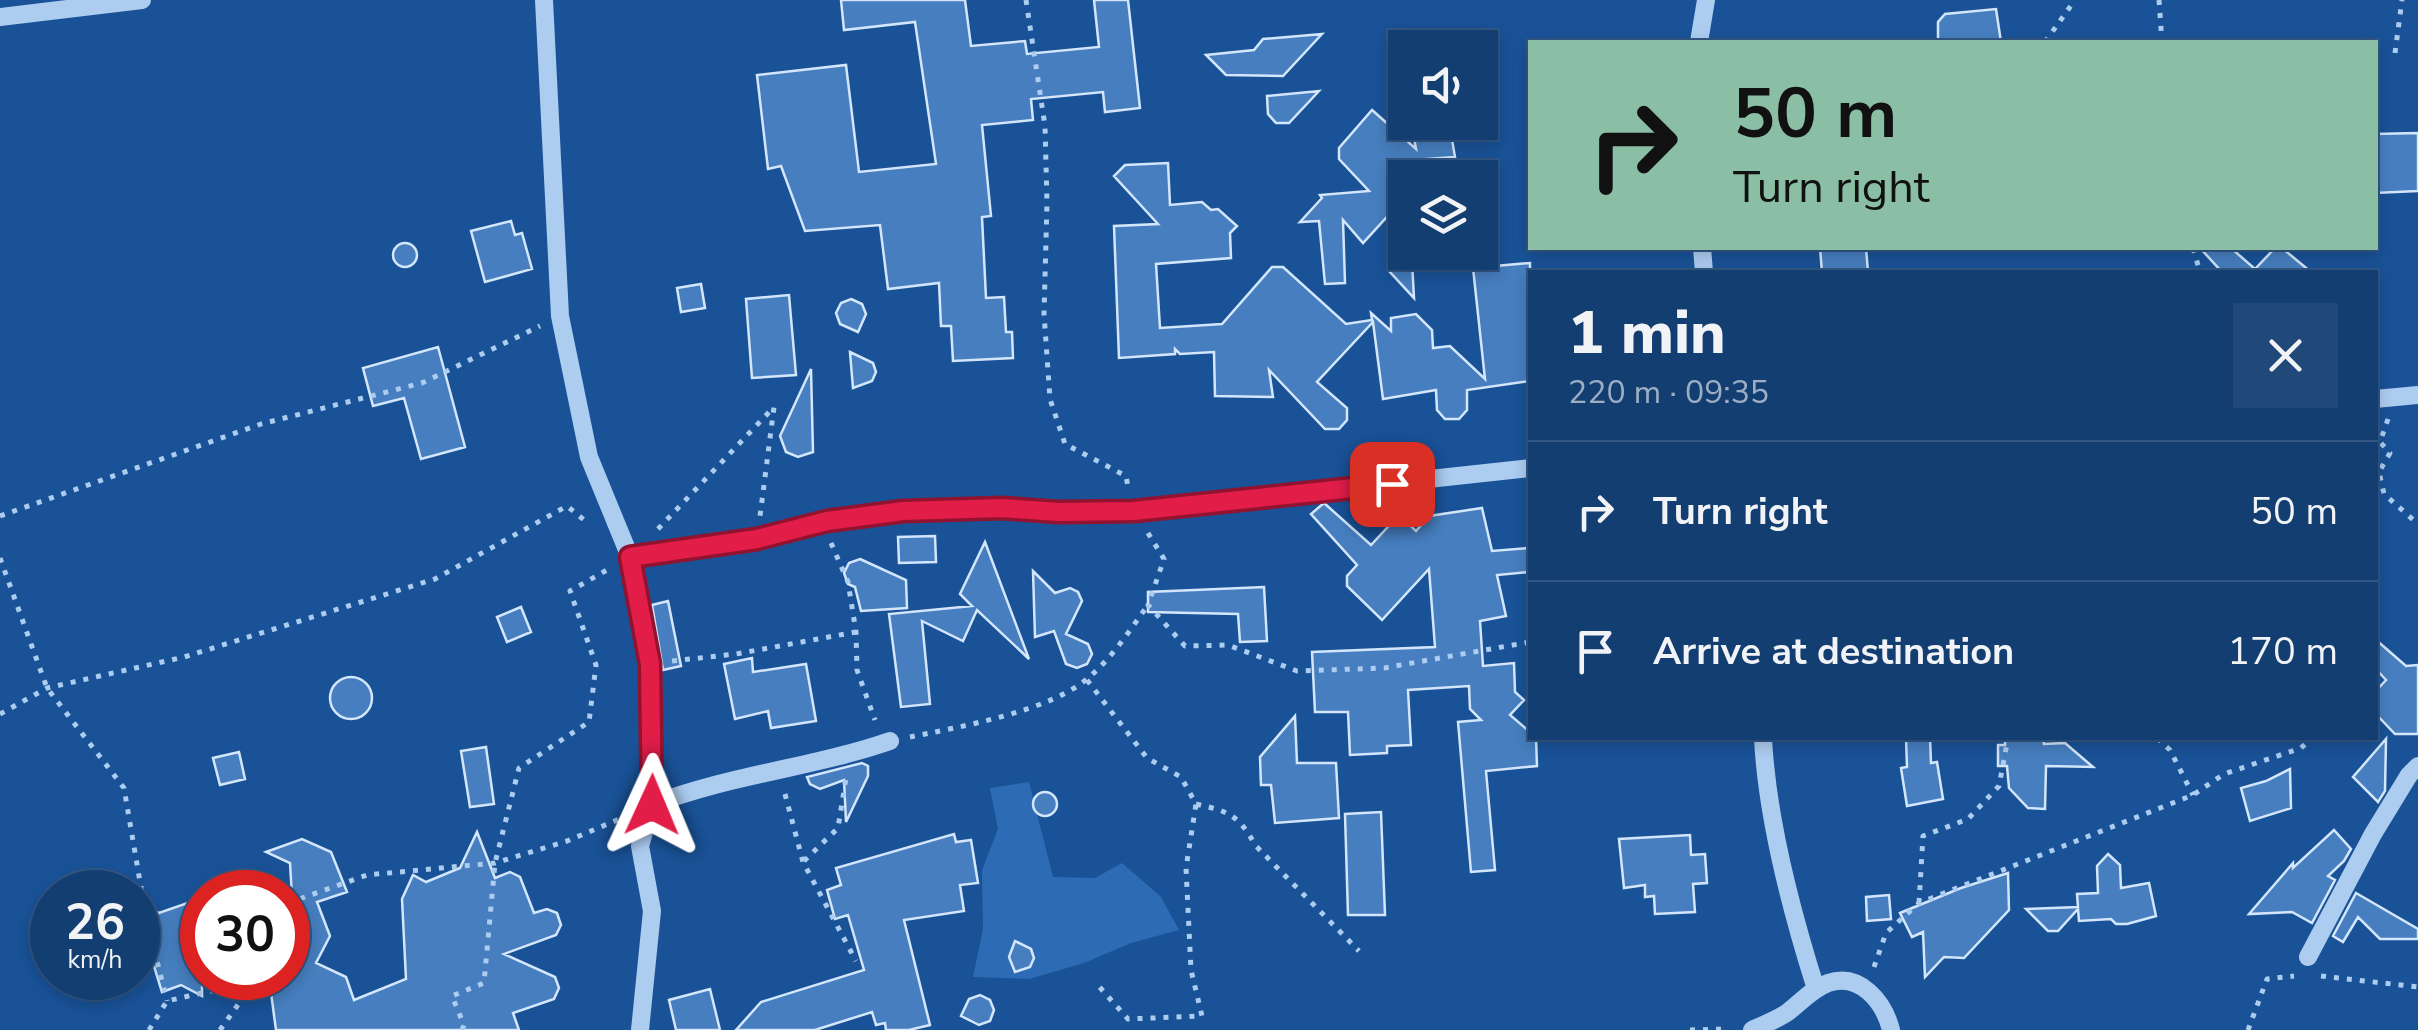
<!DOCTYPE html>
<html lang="en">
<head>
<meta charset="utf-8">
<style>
  :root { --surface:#133e71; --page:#204979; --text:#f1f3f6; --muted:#9daec3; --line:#325784 }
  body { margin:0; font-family:"Nunito Sans",sans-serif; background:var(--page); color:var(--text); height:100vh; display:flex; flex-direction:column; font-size:38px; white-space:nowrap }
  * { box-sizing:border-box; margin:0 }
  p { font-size:32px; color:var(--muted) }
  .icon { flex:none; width:55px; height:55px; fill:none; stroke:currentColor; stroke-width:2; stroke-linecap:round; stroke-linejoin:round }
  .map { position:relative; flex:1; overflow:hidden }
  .side { position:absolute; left:1528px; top:270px; width:850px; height:470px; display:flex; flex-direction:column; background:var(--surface); border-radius:0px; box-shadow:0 5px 15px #0003,0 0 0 2px var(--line) }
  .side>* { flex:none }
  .hud { position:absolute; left:1528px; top:40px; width:850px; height:210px; border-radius:0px; box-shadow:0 5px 15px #0003,0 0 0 2px var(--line); background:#8abfa5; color:#111; overflow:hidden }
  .buttons { position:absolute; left:1388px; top:30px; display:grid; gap:20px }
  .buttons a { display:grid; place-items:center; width:110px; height:110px; border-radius:0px; background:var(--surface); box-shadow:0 5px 15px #0003,0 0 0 2px var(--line); font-size:50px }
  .speed { position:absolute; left:30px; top:870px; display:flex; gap:20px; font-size:50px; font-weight:700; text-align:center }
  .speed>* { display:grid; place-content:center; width:130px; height:130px; border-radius:50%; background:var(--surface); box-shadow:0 5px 15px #0003,0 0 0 2px var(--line); line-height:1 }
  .speed small { font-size:25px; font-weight:400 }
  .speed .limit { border:15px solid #d22; background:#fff; color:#111 }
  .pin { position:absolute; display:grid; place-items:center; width:85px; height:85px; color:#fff; margin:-42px; border-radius:20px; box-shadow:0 5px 15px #0006 }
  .me { position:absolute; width:110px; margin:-55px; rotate:1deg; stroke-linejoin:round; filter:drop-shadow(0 0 8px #0008) }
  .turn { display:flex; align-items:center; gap:35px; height:210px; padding:0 40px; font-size:45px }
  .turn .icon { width:130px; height:130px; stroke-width:2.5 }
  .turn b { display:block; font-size:70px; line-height:85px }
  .round { display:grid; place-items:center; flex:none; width:105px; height:105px; border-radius:0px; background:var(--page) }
  .head { display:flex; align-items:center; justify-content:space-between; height:170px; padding:0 40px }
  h1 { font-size:60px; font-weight:800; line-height:75px }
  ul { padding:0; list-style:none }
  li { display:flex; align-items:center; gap:30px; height:140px; padding:0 40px; border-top:2px solid var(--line) }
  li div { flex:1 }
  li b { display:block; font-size:38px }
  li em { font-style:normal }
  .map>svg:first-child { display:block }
  .green { fill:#2d6cb4 }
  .building { fill:#467ebf; stroke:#d3e6fb; stroke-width:2.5 }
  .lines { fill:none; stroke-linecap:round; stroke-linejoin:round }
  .path { stroke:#acccf0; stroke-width:5; stroke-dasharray:5 8; stroke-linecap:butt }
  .minor { stroke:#acccf0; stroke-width:18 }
  .route-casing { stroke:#92132f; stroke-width:25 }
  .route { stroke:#e11d48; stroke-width:18 }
</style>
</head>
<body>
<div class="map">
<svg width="2418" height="1030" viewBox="0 0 2418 1030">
  <rect width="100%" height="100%" fill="#195297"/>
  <path class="green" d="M 1029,782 L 1053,877 L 1095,878 L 1122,863 L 1161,897 L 1179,930 L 1131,943 L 1084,963 L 1029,979 L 973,977 L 983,929 L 982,870 L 998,829 L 990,788 Z"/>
  <path class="building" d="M 841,0 L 965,0 L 971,46 L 1025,41 L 1027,54 L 1099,47 L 1094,0 L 1128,0 L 1140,108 L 1105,112 L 1103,92 L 1031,99 L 1033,120 L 982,125 L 991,216 L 982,217 L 986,298 L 1004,297 L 1006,332 L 1012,332 L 1013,358 L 953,361 L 951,326 L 941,326 L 939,283 L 888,289 L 880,225 L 805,231 L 781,166 L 768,169 L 757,75 L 846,65 L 859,172 L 936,164 L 915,22 L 844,30 Z
    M 1996,9 L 2001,42 L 1938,42 L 1938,22 L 1945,14 Z
    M 1322,34 L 1283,76 L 1226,75 L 1206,55 L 1254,50 L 1263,39 Z
    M 1319,91 L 1289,123 L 1276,123 L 1268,114 L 1267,96 Z
    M 1372,110 L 1416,149 L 1411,122 L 1449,122 L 1455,157 L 1427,159 L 1430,161 L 1405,166 L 1405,197 L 1363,243 L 1343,220 L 1345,283 L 1325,284 L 1319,221 L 1300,222 L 1322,198 L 1320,195 L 1369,191 L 1339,159 L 1339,148 Z
    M 2418,133 L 2418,191 L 2375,193 L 2375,134 Z
    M 1168,163 L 1170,205 L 1202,202 L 1211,210 L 1218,209 L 1237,226 L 1230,233 L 1231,258 L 1156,264 L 1160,328 L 1222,324 L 1272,267 L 1283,267 L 1346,324 L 1372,320 L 1371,313 L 1391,331 L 1391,318 L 1416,314 L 1432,330 L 1433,348 L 1450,346 L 1485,379 L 1473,268 L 1530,263 L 1530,381 L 1467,390 L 1467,410 L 1459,419 L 1445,419 L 1437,410 L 1436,390 L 1383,399 L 1373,322 L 1317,382 L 1347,408 L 1347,420 L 1339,429 L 1325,429 L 1269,370 L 1273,397 L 1215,396 L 1214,352 L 1180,354 L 1175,349 L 1175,354 L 1119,358 L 1114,226 L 1158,224 L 1114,176 L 1125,165 Z
    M 511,221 L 515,235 L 522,233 L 532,269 L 485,282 L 471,231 Z
    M 1388,239 L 1412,262 L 1414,298 L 1389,271 Z
    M393 255a12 12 0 1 1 24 0a12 12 0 1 1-24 0Z
    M 1820,248 L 1866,248 L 1868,272 L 1822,272 Z
    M 2200,248 L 2231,248 L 2255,269 L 2275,248 L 2282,248 L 2311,272 L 2222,272 Z
    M 701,284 L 705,308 L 681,312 L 677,288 Z
    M 789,295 L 796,375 L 752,378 L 746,299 Z
    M 851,299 L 862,304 L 866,314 L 858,332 L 840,324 L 836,313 L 841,303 Z
    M 438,347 L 465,447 L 421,459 L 404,398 L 373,406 L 363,368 Z
    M 850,352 L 873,363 L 876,372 L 872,381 L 853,388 Z
    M 811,369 L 813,452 L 798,457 L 786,452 L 780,436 Z
    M 1324,503 L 1371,545 L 1399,515 L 1416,531 L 1429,516 L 1482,508 L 1492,551 L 1528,548 L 1530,572 L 1497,575 L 1506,616 L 1480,621 L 1483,666 L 1514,663 L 1515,692 L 1524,700 L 1510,715 L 1530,732 L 1530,738 L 1536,738 L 1537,766 L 1486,771 L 1495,870 L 1471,872 L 1458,722 L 1481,720 L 1470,709 L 1469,686 L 1408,690 L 1411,745 L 1387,746 L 1387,753 L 1350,755 L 1348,712 L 1315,712 L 1312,652 L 1435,647 L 1429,569 L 1382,620 L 1347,586 L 1347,576 L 1357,565 L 1311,514 Z
    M 935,536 L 936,562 L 899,563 L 898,537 Z
    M 985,542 L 1029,659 L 977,610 L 963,641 L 922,621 L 930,704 L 901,707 L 889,614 L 972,606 L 960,594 Z
    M 860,559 L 906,580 L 907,608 L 861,611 L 855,587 L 848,584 L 844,573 L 849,563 Z
    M 1033,571 L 1055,593 L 1070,588 L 1078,592 L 1082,601 L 1066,634 L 1088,644 L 1092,654 L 1087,664 L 1077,668 L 1066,664 L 1054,631 L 1035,637 Z
    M 1264,587 L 1267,641 L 1240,642 L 1238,614 L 1148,612 L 1148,592 Z
    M 668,601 L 681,666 L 663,670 L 652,605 Z
    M 521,607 L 531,632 L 507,642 L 497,617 Z
    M 2375,639 L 2406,666 L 2418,665 L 2418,734 L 2395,734 L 2375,713 L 2375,692 L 2386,680 L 2375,668 Z
    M 752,658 L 753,672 L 806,664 L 816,721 L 771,728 L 768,711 L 735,719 L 724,664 Z
    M330 698a21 21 0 1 1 42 0a21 21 0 1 1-42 0Z
    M 1295,716 L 1297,763 L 1336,763 L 1339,818 L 1275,823 L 1271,785 L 1261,785 L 1260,757 Z
    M 1906,738 L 1930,738 L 1931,763 L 1937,762 L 1943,799 L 1907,806 L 1901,768 L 1907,767 Z
    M 2005,738 L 2043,738 L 2044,744 L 2065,743 L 2093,767 L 2046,766 L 2045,809 L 2028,808 L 2009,788 L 2007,766 L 1998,766 L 1998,745 L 2005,745 Z
    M 2386,739 L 2385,791 L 2378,802 L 2353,777 Z
    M 486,747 L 494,804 L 470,807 L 461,751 Z
    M 239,752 L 245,779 L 220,785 L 213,758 Z
    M 862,763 L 868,766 L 868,776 L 846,822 L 844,780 L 820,789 L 810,784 L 807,777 Z
    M 2290,769 L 2291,808 L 2250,821 L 2241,788 L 2266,781 Z
    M1033 804a12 12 0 1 1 24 0a12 12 0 1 1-24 0Z
    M 1381,812 L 1385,915 L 1348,915 L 1345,814 Z
    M 2334,830 L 2351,849 L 2344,861 L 2328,876 L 2335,880 L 2312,923 L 2292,912 L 2249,914 L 2293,863 L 2293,868 Z
    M 477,832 L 495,878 L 510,872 L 520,877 L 534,913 L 547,909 L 557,913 L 561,925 L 556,935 L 504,954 L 555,977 L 559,988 L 554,999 L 513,1013 L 519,1030 L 276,1030 L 269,978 L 288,978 L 288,932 L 294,931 L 290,863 L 266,852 L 302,839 L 331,852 L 347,892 L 317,902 L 330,936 L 316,963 L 346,977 L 354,1000 L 406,979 L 402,899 L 413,875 L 426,882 L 460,868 Z
    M 954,834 L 956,842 L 971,840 L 978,883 L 960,885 L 964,911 L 904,920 L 930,1025 L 909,1030 L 886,1030 L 885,1023 L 876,1025 L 872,1012 L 815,1030 L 736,1030 L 761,1002 L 864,970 L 848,915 L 835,919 L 827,890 L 841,885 L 836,868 Z
    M 1690,835 L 1691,855 L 1705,854 L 1707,883 L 1693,884 L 1695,912 L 1655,914 L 1654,896 L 1645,897 L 1645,885 L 1624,888 L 1619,839 Z
    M 2108,854 L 2120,865 L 2121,888 L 2149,883 L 2156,916 L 2127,924 L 2116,924 L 2111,919 L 2079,921 L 2078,909 L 2058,931 L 2048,931 L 2026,909 L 2078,907 L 2077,894 L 2098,893 L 2097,866 Z
    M 2008,873 L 2009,910 L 1964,958 L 1944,957 L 1925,977 L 1923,932 L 1912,937 L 1900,913 L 1961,888 Z
    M 2356,893 L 2418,929 L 2418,939 L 2380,939 L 2358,917 L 2343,942 L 2333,936 Z
    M 1889,895 L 1891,919 L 1867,921 L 1866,897 Z
    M 202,898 L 202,996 L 181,985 L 162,992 L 138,914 L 138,904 L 159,913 Z
    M 1015,941 L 1031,949 L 1034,958 L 1030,967 L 1015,972 L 1009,957 Z
    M 710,989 L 720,1030 L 676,1030 L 669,1000 Z
    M 980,995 L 990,1000 L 994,1010 L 990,1021 L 979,1025 L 961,1016 L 969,999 Z"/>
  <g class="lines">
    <path class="path" d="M 1026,0 L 1045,126 L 1047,203 L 1044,314 L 1050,399 L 1065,444 L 1126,476 L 1128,487
      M 2159,0 L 2162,42
      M 2045,42 L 2075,0
      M 2395,53 L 2402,0
      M 2193,248 L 2200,272
      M 2388,419 L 2380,442 L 2390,453 L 2379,472 L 2384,494 L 2418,524
      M 0,516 L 261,424 L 422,383 L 540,326
      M 658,529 L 774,407 L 760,516
      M 1148,533 L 1164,559 L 1148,605 L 1185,646 L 1228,645 L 1297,671 L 1384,668 L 1530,642
      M 831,543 L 848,582 L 856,632 L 857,670 L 875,720
      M 0,558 L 47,688 L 124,788 L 146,917 L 167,1001
      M 672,661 L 736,654 L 856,632
      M 1087,680 L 1147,758 L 1181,777 L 1196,804 L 1186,868 L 1191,970 L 1202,1016 L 1128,1019 L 1095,982
      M 0,714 L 47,688 L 184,657 L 435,579 L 567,506 L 589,524
      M 910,737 C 959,727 1051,711 1088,678 C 1112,658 1130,630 1148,605
      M 2157,738 L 2170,750 L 2193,795
      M 785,794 L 803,862 L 856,961
      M 1196,804 C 1228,811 1239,815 1255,845 L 1359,951
      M 804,861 L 838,828 L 846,778
      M 288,903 L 367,875 L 495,863 L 567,841 L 622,818
      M 1919,903 L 1923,836 L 1968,819 L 1999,786 L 2008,738
      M 1874,967 L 1886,933 L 1919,903 L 2193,795 L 2224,774 L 2301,748 L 2312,738
      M 2321,976 L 2418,987
      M 149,1030 L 167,1001 L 255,981
      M 220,1030 L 257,978
      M 462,1030 L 464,1025 L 452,996 L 484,983 L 495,863 L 519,768 L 589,722 L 596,665 L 570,591 L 607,570
      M 1690,1030 L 1728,1029
      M 2248,1030 L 2267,979 L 2294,976"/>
    <path class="minor" d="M 544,0 L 560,316 L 589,457 L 630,557 L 650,664 L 652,805 L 640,846 L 652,911 L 640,1030
      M 0,17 L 142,0
      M 1699,42 L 1706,0
      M 1702,248 L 1704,272
      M 2375,399 L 2418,395
      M 630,557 L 757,539 L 827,521 L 903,511 L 1134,511 L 1530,468
      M 1763,738 C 1767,820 1791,910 1816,989
      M 652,805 C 728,775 812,768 890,741
      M 2308,957 L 2373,834 L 2409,775 L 2418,766
      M 1752,1030 C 1764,1024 1777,1020 1788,1012 C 1801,1002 1812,989 1828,983 C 1860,972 1884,1002 1891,1030"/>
  </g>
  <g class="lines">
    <g class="route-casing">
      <path id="route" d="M 652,805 L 650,664 L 630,557 L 757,539 L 827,521 L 903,511 L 1002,508 L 1059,512 L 1134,511 L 1392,484"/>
    </g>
    <use href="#route" class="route"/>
  </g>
</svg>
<div class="buttons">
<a><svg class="icon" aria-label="sound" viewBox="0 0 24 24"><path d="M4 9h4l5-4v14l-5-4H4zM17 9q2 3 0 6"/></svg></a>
<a><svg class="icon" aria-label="layers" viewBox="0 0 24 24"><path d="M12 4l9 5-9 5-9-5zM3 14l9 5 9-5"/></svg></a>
</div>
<div class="speed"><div>26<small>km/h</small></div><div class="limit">30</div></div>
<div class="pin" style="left:1392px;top:484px;background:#d93025"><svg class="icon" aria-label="arrive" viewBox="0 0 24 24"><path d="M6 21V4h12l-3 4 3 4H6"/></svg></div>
<svg class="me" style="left:652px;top:805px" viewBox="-20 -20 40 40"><path d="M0-17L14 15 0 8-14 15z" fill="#e11d48" stroke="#fff" stroke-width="4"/></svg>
<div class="hud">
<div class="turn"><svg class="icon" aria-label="right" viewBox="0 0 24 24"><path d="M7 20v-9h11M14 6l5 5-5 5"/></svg><div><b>50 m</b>Turn right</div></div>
</div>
<section class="side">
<div class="head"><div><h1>1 min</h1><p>220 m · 09:35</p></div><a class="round"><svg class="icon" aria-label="close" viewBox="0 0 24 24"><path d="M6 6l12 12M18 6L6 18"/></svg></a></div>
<ul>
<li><svg class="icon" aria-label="right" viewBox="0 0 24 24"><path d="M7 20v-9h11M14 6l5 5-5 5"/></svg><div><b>Turn right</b></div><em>50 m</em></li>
<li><svg class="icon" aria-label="arrive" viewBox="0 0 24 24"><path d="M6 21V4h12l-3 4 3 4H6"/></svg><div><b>Arrive at destination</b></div><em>170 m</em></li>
</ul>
</section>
</div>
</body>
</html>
